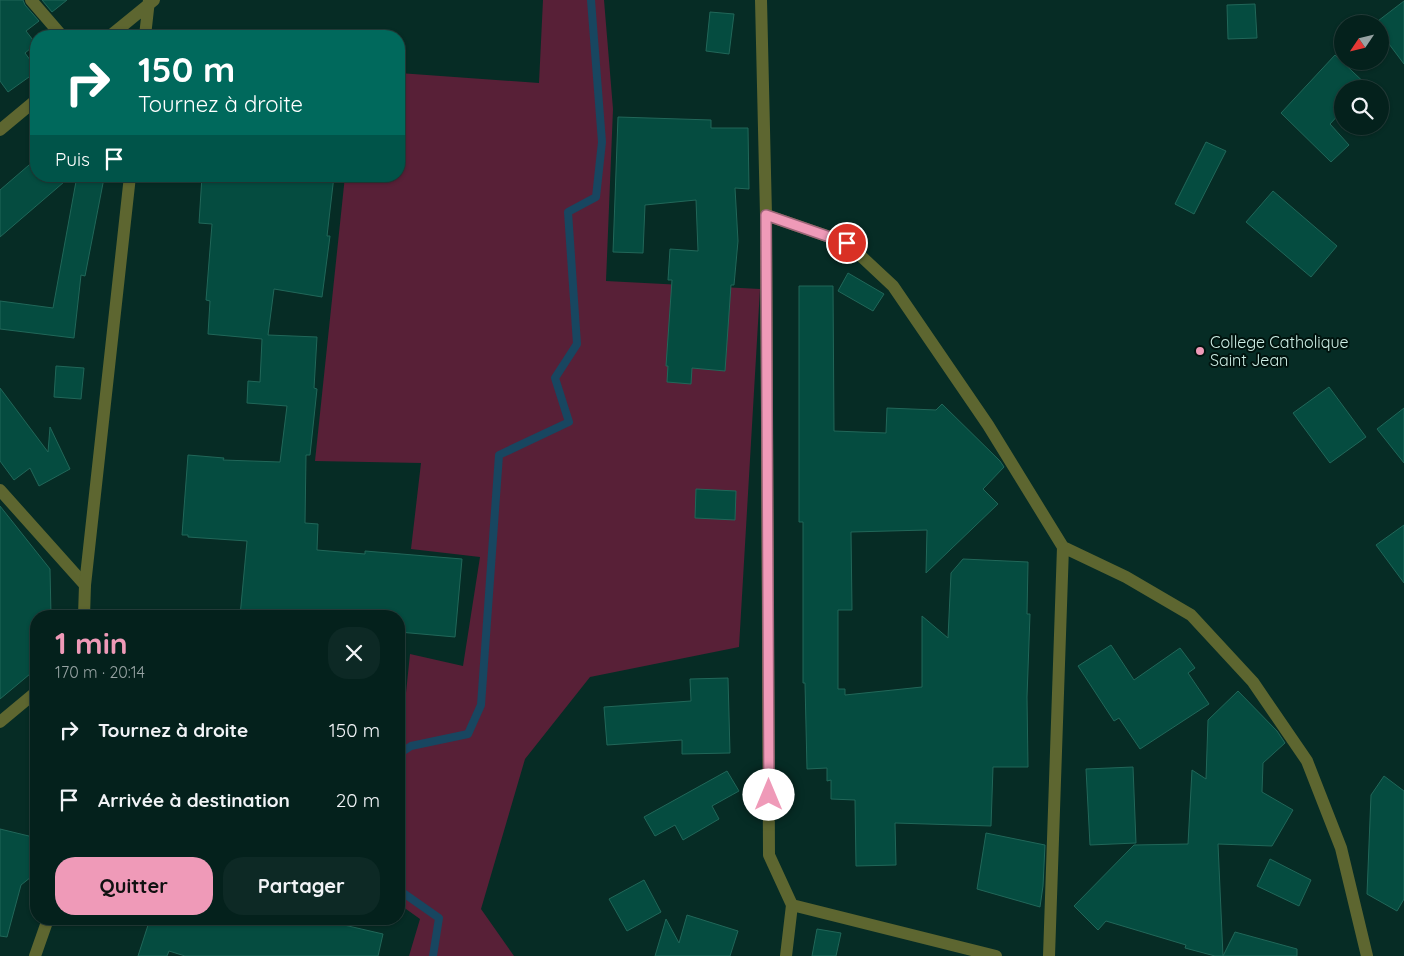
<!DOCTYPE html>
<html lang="fr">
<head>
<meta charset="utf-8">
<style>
  :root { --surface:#04211c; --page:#0d2925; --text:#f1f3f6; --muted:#97a3a3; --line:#253e3b; --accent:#ef9ab8 }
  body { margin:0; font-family:Quicksand,sans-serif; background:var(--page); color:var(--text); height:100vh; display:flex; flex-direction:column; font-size:19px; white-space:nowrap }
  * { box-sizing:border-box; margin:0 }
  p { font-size:16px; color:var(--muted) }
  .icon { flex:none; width:28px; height:28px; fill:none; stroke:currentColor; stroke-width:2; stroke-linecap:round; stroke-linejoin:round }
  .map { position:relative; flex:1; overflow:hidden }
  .drawer { position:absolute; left:30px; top:610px; width:375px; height:315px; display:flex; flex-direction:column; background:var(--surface); border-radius:20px; box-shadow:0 1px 4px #0004,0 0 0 1px var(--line) }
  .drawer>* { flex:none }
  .top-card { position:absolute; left:30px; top:30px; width:375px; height:152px; border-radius:20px; box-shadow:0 1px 4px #0004,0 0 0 1px var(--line); background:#00695c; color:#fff; overflow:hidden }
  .needle { width:32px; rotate:235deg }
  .buttons { position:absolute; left:1334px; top:15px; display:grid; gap:10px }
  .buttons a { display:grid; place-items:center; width:55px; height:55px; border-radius:50%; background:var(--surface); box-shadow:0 1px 4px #0004,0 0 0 1px var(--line); font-size:25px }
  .pin { position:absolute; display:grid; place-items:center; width:42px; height:42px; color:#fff; margin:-21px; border:2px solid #fff; border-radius:50%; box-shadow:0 1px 5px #0007 }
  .me { position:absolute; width:55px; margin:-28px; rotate:0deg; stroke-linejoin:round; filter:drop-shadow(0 0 4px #0008) }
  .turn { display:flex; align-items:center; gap:18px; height:105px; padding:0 25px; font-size:22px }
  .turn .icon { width:65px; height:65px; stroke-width:2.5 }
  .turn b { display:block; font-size:35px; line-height:42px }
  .then { display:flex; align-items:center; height:48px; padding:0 25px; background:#0003; gap:10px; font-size:19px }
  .round { display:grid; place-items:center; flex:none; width:52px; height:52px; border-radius:20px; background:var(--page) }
  .head { display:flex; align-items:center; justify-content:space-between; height:85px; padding:0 25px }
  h1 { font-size:30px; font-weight:800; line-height:38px; color:var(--accent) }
  .cta { display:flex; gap:10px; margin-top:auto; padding:10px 25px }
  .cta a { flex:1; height:58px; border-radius:20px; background:var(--accent); color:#111; font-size:20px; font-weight:800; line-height:58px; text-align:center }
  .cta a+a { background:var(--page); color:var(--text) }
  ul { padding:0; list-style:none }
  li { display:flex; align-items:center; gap:15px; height:70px; padding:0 25px }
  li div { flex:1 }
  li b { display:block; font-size:19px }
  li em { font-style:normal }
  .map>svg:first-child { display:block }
  .green { fill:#582037 }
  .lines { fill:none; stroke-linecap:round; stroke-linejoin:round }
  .stream { stroke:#184660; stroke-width:8 }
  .building { fill:#054c40; stroke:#216759 }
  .minor { stroke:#5d6630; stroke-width:12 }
  .tertiary { stroke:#5d6630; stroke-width:12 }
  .route-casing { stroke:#9b6478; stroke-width:12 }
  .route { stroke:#ef9ab8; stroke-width:9 }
  .poi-dot { fill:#ef9ab8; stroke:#00130e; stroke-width:2 }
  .labels { text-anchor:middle; stroke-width:4; stroke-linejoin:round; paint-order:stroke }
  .poi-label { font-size:16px; fill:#cdeee5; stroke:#00130e; text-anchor:start }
</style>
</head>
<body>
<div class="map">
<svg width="1404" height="956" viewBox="0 0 1404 956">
  <rect width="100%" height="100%" fill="#062c25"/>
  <path class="green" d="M 543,0 L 604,0 L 613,109 L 606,281 L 760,289 L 739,647 L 590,677 L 525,759 L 481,909 L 514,956 L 409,956 L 420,919 L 399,904 L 399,727 L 403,722 L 410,654 L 463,666 L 480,557 L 411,549 L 421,463 L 315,461 L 345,176 L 399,176 L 399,73 L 539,83 Z"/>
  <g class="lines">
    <path class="stream" d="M 399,754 L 411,746 L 468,734 L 481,705 L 499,455 L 569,422 L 555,378 L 577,344 L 568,212 L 596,197 L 602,142 L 591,0
      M 399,890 L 439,918 L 433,956"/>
  </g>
  <path class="building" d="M 0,0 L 23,0 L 25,5 L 39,21 L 26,31 L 36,44 L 25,53 L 36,68 L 36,72 L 8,92 L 0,81 Z
    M 42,0 L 67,0 L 52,12 Z
    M 1404,1 L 1404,64 L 1380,32 L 1380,24 L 1374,24 Z
    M 1255,4 L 1257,38 L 1228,39 L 1227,5 Z
    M 710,12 L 734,14 L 729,54 L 706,51 Z
    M 1335,55 L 1371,89 L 1342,89 L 1342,111 L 1330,124 L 1349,145 L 1331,162 L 1281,113 Z
    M 618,117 L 711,120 L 711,128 L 748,128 L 749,189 L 735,188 L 738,241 L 734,285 L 731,285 L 725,371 L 692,368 L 691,384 L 667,382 L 668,366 L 666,366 L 672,280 L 668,280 L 670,249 L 698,251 L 696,200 L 645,205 L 643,253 L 613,252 Z
    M 1206,142 L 1226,151 L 1194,214 L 1175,204 Z
    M 36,159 L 36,176 L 71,176 L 0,237 L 0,190 Z
    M 77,176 L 104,178 L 85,276 L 81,275 L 74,338 L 0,329 L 0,301 L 53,308 Z
    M 202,176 L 246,176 L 285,180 L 285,176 L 334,176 L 327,236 L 330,236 L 322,297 L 274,289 L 268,335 L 317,337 L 314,388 L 317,389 L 310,455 L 306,455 L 305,523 L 318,524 L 317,550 L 365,554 L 365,551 L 462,559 L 455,637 L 399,632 L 399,616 L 240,616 L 247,541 L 188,537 L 188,535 L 182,535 L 188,455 L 224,458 L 223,460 L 280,462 L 287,406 L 247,403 L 248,381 L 260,382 L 262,339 L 208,334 L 210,301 L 206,300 L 212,224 L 199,223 Z
    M 1273,191 L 1337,246 L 1311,277 L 1246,222 Z
    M 848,273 L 884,294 L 873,311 L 838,291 Z
    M 799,286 L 833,286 L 834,431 L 886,433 L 887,408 L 936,410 L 942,404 L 1000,461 L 1004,467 L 983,489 L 998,504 L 926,573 L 927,530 L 851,532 L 852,610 L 838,610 L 838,689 L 845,689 L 845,695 L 922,687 L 922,616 L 948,638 L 951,573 L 963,559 L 1028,562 L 1027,614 L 1030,614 L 1027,697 L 1028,767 L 993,767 L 991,826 L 895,823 L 896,865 L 856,866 L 855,800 L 831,799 L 831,780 L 827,781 L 827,768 L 807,769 L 805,683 L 803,683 L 803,522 L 799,522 Z
    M 56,366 L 84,368 L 81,399 L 54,397 Z
    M 1329,387 L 1366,437 L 1330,463 L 1293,413 Z
    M 0,388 L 48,452 L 50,427 L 70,469 L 39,486 L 30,468 L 14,480 L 0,461 Z
    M 1404,408 L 1404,463 L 1377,429 Z
    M 696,489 L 736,491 L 735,520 L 695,518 Z
    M 0,506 L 50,569 L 51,616 L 36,616 L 36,669 L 0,699 Z
    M 1404,525 L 1404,583 L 1376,545 Z
    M 1111,645 L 1134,680 L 1180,648 L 1195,668 L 1188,673 L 1209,704 L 1140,749 L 1119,718 L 1114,721 L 1078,666 Z
    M 728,678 L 730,753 L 682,754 L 682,740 L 607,745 L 604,707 L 691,701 L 690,679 Z
    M 1238,691 L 1277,731 L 1285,743 L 1263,763 L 1262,792 L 1293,810 L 1272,846 L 1218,844 L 1223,956 L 1215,956 L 1185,948 L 1186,945 L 1106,921 L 1098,930 L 1074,906 L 1134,845 L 1188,844 L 1192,770 L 1206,779 L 1208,720 Z
    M 1133,767 L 1136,843 L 1090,845 L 1086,769 Z
    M 727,771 L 739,791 L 712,806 L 719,819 L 683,840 L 675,825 L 655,836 L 644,817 Z
    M 1384,776 L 1404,791 L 1404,899 L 1397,911 L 1367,894 L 1371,795 Z
    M 0,829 L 33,837 L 30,850 L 36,852 L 36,873 L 21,885 L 7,937 L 0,936 Z
    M 986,833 L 1045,845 L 1043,886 L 1040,907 L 977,889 Z
    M 1270,859 L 1311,880 L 1299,906 L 1257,886 Z
    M 644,880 L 661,912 L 627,931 L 609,899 Z
    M 687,915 L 738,931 L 730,956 L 655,956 L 666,919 L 679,943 Z
    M 150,919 L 318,919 L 383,934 L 378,956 L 185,956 L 169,951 L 167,956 L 138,956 Z
    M 817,929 L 841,933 L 836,956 L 812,956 Z
    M 1235,932 L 1297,949 L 1297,956 L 1223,956 Z"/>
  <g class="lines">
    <path class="minor" d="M 31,0 L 62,36
      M 761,0 L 766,215 L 769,855 L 792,905 L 786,956
      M 766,215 L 847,243 L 893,286 L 988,425 L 1063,547 L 1126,577 L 1191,615 L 1253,682 L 1307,761 L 1341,848 L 1367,956
      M 0,490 L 85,585
      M 0,722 L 36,692
      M 792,905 L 996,956
      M 1049,956 L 1063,547"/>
    <path class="tertiary" d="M 110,36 L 154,0
      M 145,36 L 149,0
      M 0,130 L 36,100
      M 84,616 L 85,585 L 130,176
      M 35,956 L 48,919"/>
  </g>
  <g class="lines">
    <g class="route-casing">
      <path id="route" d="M 769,795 L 766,215 L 847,243"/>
    </g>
    <use href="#route" class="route"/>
  </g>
  <circle class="poi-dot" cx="1200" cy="351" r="5"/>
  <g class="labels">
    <g class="poi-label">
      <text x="1210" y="348">College Catholique<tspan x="1210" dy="18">Saint Jean</tspan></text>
    </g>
  </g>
</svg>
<div class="buttons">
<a><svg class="needle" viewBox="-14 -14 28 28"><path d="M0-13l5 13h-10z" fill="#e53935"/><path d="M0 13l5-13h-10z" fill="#97a3a3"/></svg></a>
<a><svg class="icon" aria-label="search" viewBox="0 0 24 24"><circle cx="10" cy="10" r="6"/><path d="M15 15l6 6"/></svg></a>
</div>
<div class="pin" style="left:847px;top:243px;background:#d93025"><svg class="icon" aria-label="arrive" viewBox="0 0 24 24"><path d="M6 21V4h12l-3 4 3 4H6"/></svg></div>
<svg class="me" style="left:769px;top:795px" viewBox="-20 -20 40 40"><circle r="19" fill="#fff"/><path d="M0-13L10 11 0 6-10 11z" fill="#ef9ab8"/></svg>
<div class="top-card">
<div class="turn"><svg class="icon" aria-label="right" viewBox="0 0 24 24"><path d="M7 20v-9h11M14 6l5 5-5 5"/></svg><div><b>150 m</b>Tournez à droite</div></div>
<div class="then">Puis<svg class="icon" aria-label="arrive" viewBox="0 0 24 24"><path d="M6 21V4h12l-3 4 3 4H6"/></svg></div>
</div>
<section class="drawer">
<div class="head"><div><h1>1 min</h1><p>170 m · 20:14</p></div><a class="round"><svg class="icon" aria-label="close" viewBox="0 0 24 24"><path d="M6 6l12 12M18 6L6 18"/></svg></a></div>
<ul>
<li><svg class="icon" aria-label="right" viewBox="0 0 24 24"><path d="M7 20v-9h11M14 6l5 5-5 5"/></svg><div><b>Tournez à droite</b></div><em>150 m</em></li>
<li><svg class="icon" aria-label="arrive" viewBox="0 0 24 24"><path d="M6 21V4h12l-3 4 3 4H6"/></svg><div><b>Arrivée à destination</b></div><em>20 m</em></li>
</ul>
<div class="cta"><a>Quitter</a><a>Partager</a></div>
</section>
</div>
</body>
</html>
